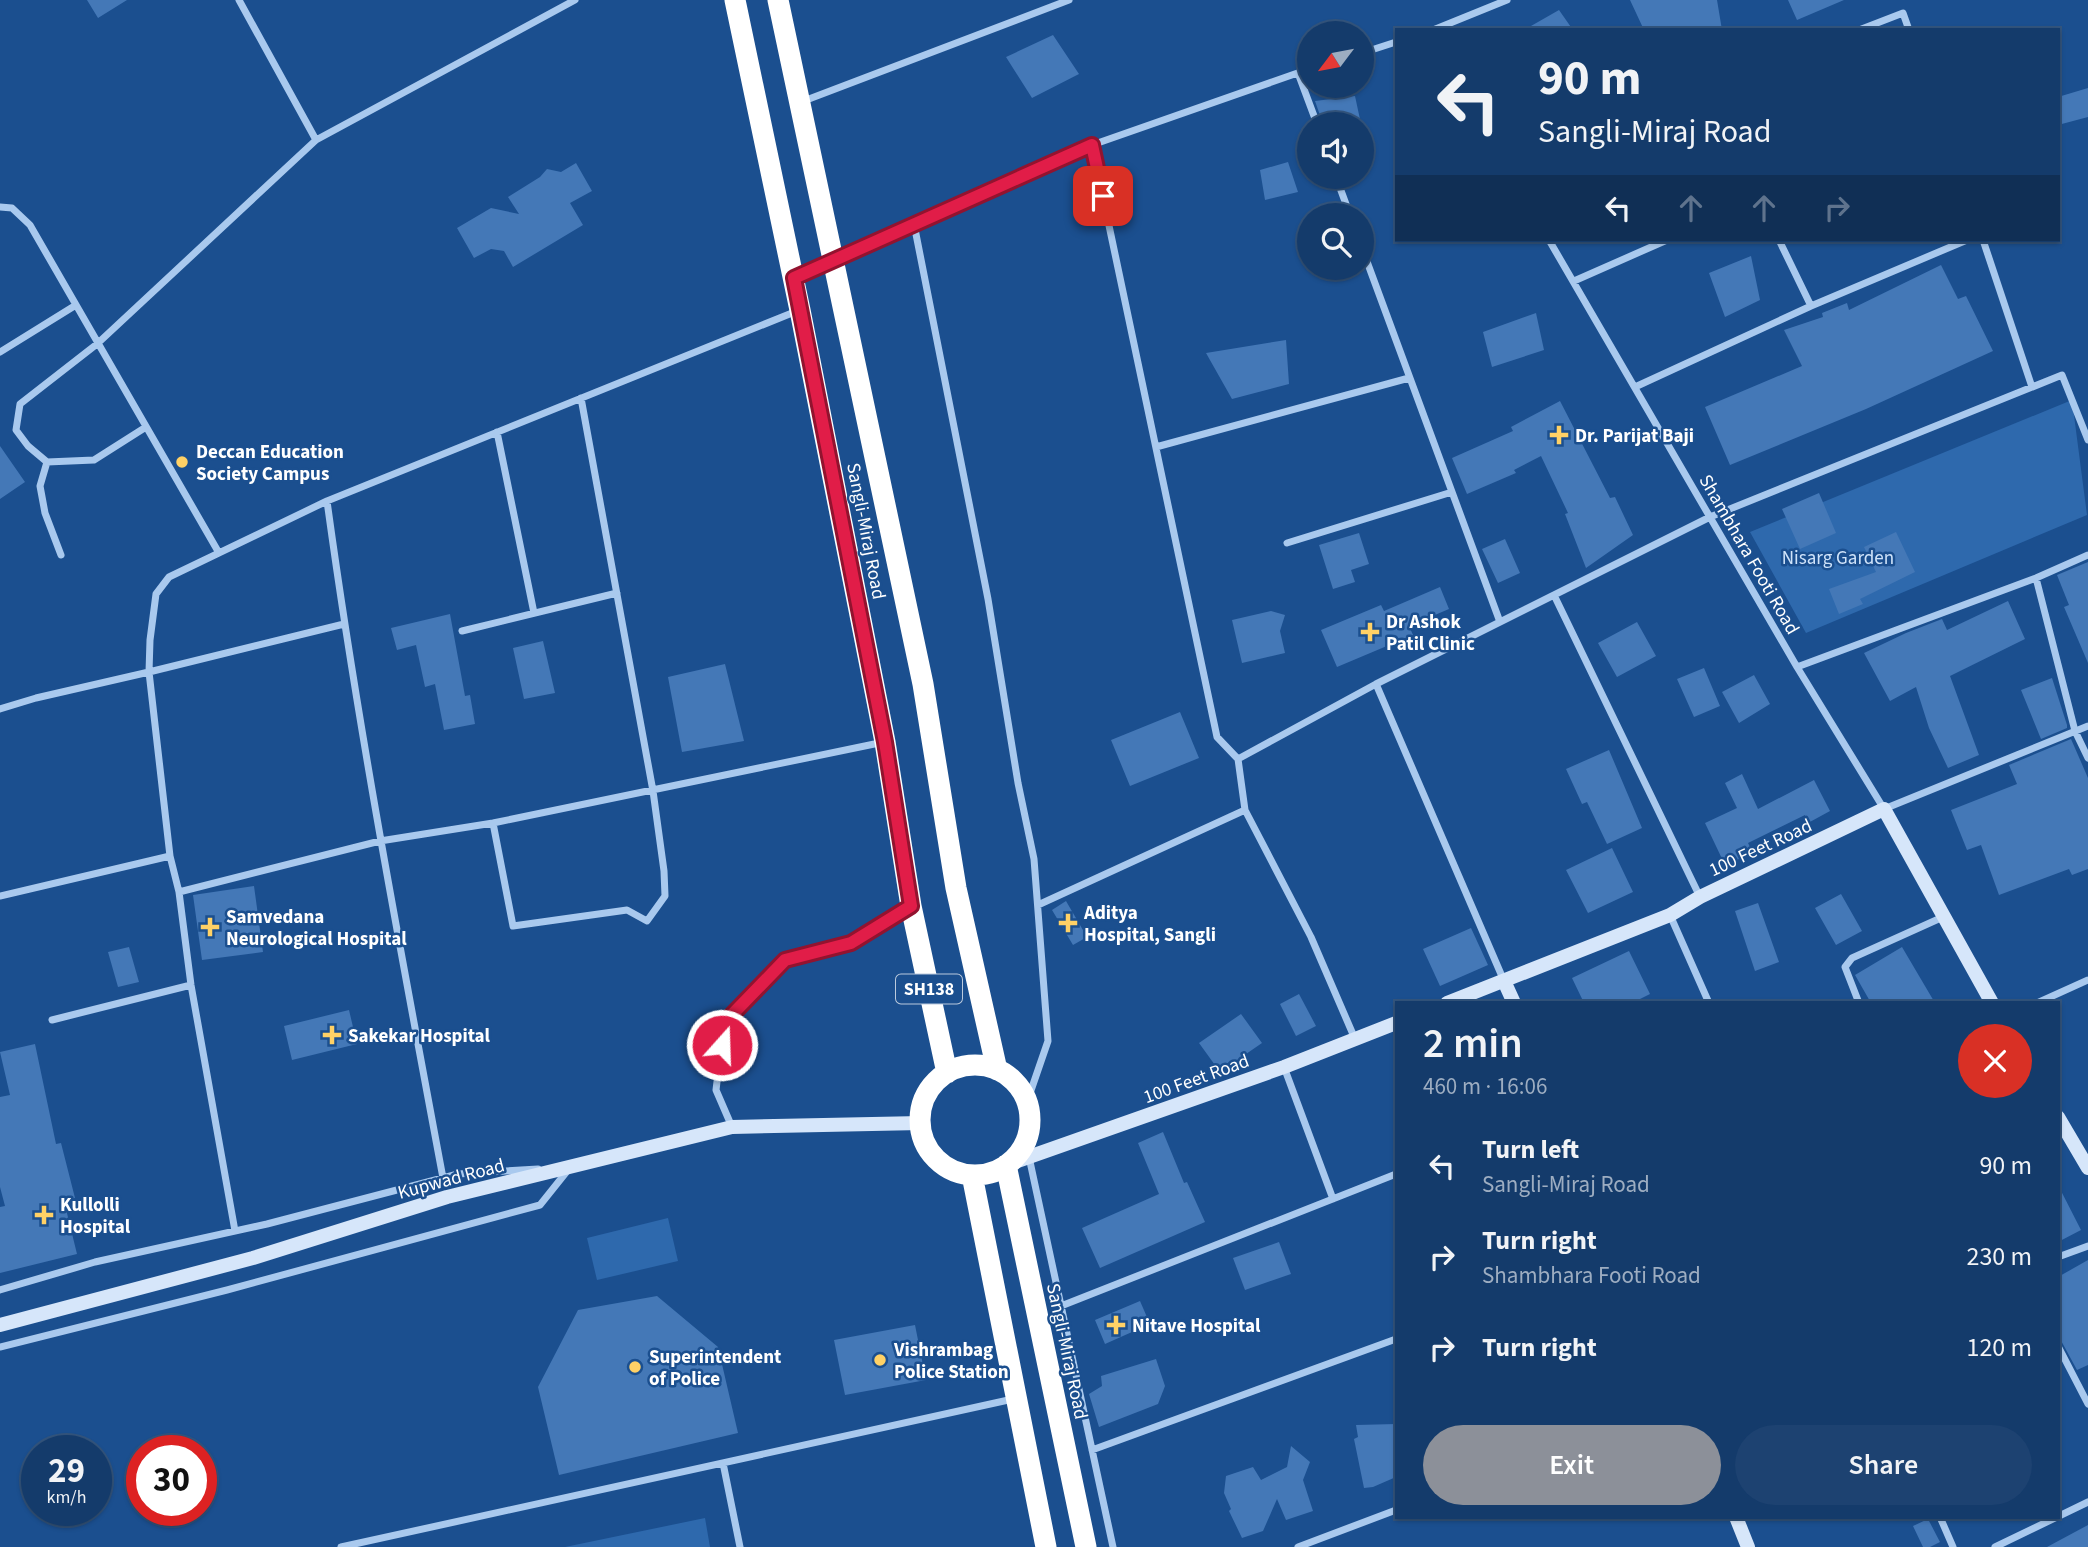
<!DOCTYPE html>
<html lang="en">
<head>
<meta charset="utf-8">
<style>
  :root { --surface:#143b6b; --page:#1d4271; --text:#f1f3f6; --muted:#9dadc1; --line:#33557e; --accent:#8c9099 }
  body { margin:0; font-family:"Source Sans 3",sans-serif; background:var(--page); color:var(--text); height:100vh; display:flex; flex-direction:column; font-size:26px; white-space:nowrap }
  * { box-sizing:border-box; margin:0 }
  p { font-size:23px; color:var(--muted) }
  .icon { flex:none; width:38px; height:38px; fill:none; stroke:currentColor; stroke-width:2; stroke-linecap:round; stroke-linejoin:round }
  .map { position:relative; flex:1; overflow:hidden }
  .panel { position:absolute; left:1395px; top:1001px; width:665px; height:518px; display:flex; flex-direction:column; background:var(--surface); border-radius:0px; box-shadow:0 2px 5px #0004,0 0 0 2px var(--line) }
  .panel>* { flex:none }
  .banner { position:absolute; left:1395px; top:28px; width:665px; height:214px; border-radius:0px; box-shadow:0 2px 5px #0004,0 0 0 2px var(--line); background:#143b6b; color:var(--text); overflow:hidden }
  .needle { width:46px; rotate:238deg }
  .controls { position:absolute; left:1297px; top:21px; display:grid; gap:14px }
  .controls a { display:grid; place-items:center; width:77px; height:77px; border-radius:50%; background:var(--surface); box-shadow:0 2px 5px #0004,0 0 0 2px var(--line); font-size:35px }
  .speed { position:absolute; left:21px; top:1435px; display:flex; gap:14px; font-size:35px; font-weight:700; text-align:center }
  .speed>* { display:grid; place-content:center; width:91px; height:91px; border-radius:50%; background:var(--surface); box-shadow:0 2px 5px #0004,0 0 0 2px var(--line); line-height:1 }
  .speed small { font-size:18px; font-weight:400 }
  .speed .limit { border:10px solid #d22; background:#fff; color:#111 }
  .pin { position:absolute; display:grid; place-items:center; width:60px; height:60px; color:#fff; margin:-30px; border-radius:14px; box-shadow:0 4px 10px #0006 }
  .me { position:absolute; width:77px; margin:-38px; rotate:20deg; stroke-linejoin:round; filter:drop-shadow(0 0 5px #0008) }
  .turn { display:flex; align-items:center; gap:24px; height:147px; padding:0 28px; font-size:32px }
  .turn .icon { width:91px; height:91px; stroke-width:2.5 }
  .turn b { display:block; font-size:49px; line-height:60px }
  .lanes { display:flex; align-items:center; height:66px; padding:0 28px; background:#0003; justify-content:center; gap:35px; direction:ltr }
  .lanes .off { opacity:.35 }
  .round { display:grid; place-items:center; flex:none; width:74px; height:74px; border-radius:37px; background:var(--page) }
  .summary { display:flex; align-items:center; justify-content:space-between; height:119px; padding:0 28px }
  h1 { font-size:42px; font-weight:600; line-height:52px }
  .action { display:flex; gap:14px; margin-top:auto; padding:14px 28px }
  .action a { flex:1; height:80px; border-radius:42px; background:var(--accent); color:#fff; font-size:28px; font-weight:600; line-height:80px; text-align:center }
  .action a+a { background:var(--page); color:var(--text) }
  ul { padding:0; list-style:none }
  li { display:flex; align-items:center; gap:21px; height:91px; padding:0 28px }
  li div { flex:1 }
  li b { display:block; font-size:26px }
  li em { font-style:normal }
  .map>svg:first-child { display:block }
  .green { fill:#2e69ad }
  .building { fill:#4478b7 }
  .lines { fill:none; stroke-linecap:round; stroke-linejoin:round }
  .street { stroke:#a9c9ee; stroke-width:7 }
  .secondary { stroke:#d6e6fa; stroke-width:14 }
  .highway { stroke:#fff; stroke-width:21 }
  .route-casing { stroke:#92132f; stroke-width:18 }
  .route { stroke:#e11d48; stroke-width:12 }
  .poi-dot { fill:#ffd166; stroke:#1b4f8f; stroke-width:2.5 }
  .labels { text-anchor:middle; stroke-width:5; stroke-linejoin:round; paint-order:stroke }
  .shield { fill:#1b4f8f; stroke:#bbcadd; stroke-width:2 }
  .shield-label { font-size:18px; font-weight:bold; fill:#fff }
  .poi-label { font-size:19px; font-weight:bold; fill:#fff; stroke:#1b4f8f; text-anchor:start }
  .street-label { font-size:19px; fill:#fff; stroke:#1b4f8f }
  .park-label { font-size:19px; fill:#cfe3fa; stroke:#1b4f8f }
</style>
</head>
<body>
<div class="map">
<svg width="2088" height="1547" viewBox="0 0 2088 1547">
  <rect width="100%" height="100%" fill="#1b4f8f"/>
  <path class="green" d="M 2072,400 L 2087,515 L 1806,633 L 1750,532 Z
    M 668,1218 L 678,1261 L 597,1280 L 587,1238 Z
    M 705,1518 L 710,1547 L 565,1547 Z"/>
  <path class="building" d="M 87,0 L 127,0 L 98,18 Z
    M 1630,0 L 1717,0 L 1722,30 L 1644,30 Z
    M 1788,0 L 1844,0 L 1797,20 Z
    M 1559,10 L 1573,30 L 1524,30 Z
    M 1053,35 L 1079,74 L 1032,98 L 1006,57 Z
    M 2088,88 L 2088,117 L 2058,125 L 2058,97 Z
    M 1355,96 L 1361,124 L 1323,124 L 1315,101 Z
    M 1288,162 L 1298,192 L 1265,200 L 1260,170 Z
    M 576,163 L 592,191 L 570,203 L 583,225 L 513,267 L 504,251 L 491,249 L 474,258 L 457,228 L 491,208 L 519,214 L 508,197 L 540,177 L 547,169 L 561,172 Z
    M 1751,256 L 1760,300 L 1725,317 L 1709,273 Z
    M 1941,265 L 1958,299 L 1966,296 L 1993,351 L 1866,409 L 1730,465 L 1705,407 L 1802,366 L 1784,330 L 1823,317 L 1822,313 L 1847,303 L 1849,310 Z
    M 1536,313 L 1544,350 L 1492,367 L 1483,332 Z
    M 1286,340 L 1289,384 L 1232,399 L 1206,353 Z
    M 1560,401 L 1610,498 L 1615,497 L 1633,535 L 1586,568 L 1565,514 L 1568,513 L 1541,456 L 1514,470 L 1516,473 L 1467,494 L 1452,458 L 1513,431 L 1511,427 Z
    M 0,446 L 25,482 L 0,499 Z
    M 1819,493 L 1836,533 L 1800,549 L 1782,509 Z
    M 1896,532 L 1915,572 L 1860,599 L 1863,604 L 1839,614 L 1829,589 L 1876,572 L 1864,547 Z
    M 1359,533 L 1369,564 L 1351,570 L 1355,582 L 1333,589 L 1319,545 Z
    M 1505,539 L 1520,573 L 1498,583 L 1482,549 Z
    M 2088,562 L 2088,663 L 2064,607 L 2069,605 L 2057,575 Z
    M 1440,587 L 1449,609 L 1409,626 L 1413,635 L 1337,667 L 1321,630 L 1381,605 L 1384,611 Z
    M 2008,601 L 2025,639 L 1950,676 L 1979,755 L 1948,768 L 1929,728 L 1916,687 L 1890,701 L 1864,653 L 1906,633 L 1942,619 L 1947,630 Z
    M 1271,611 L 1285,615 L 1280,631 L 1285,653 L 1242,663 L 1232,620 Z
    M 450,614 L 465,696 L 470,695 L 475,724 L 444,730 L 435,684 L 425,687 L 416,645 L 397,650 L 391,628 Z
    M 1637,622 L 1656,656 L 1617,677 L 1598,643 Z
    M 543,641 L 555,693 L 524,699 L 513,648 Z
    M 725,664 L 744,741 L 682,752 L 668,677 Z
    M 1704,668 L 1720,706 L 1694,717 L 1677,679 Z
    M 1754,675 L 1770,704 L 1739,723 L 1722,692 Z
    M 2052,678 L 2067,725 L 2067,728 L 2041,739 L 2021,690 Z
    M 1180,712 L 1199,758 L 1130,786 L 1111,740 Z
    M 2071,739 L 2088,778 L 2088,869 L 2072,875 L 2069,869 L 1999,895 L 1981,845 L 1967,850 L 1951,810 L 2017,784 L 2009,765 Z
    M 1609,750 L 1642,828 L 1607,844 L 1587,802 L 1582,804 L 1566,769 Z
    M 1742,774 L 1758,809 L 1814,780 L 1830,811 L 1808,823 L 1805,815 L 1748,843 L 1753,853 L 1725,865 L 1705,823 L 1737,808 L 1725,783 Z
    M 1612,848 L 1633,892 L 1588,913 L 1566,870 Z
    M 254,886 L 263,952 L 202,960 L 193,895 Z
    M 1841,894 L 1862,931 L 1836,945 L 1815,908 Z
    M 1066,901 L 1087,937 L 1073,945 L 1052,910 Z
    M 1758,903 L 1779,962 L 1755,971 L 1735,911 Z
    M 1471,928 L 1488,965 L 1440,986 L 1423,949 Z
    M 129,947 L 139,982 L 118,987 L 108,952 Z
    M 1902,947 L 1935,1003 L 1871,1003 L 1855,975 Z
    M 1629,951 L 1650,994 L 1632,1003 L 1584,1003 L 1572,978 Z
    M 1299,994 L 1316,1026 L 1296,1036 L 1280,1004 Z
    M 349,1010 L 357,1044 L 292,1060 L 284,1026 Z
    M 1241,1014 L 1262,1043 L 1220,1072 L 1199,1043 Z
    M 35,1044 L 56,1144 L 61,1143 L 75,1198 L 64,1201 L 77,1254 L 0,1273 L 0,1207 L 5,1206 L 0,1187 L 0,1097 L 10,1095 L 0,1052 Z
    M 1163,1132 L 1184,1183 L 1187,1182 L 1205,1222 L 1100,1268 L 1082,1228 L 1159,1194 L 1138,1143 Z
    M 2058,1185 L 2081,1230 L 2058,1242 Z
    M 1279,1242 L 1291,1274 L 1245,1290 L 1233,1258 Z
    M 2088,1260 L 2088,1365 L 2077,1370 L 2058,1335 L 2058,1277 Z
    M 657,1296 L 718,1347 L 738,1433 L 559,1475 L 538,1387 L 578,1310 Z
    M 1140,1301 L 1150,1324 L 1105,1344 L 1095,1320 Z
    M 915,1325 L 926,1380 L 845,1395 L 834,1340 Z
    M 1156,1359 L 1165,1386 L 1158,1404 L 1099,1427 L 1089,1394 L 1102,1386 L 1101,1376 Z
    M 1396,1424 L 1396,1477 L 1373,1487 L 1364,1488 L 1354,1439 L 1358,1437 L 1356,1425 Z
    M 1291,1446 L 1310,1462 L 1303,1480 L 1313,1511 L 1286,1520 L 1277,1499 L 1263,1531 L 1242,1538 L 1229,1511 L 1231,1509 L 1224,1493 L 1226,1476 L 1253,1467 L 1261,1480 L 1287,1467 Z
    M 1928,1519 L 1940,1542 L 1930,1547 L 1923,1547 L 1913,1526 Z
    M 2088,1525 L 2088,1547 L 2047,1547 Z"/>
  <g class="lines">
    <path class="street" d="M 239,0 L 316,140
      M 1433,30 L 1507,0
      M 1859,30 L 1903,13 L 1909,30
      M 1362,53 L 1396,42
      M 1298,73 L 1317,124
      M 801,102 L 1069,0
      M 1092,145 L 1217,737 L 1238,759
      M 1336,177 L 1350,215
      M 0,207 L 12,208 L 30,225 L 219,553
      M 914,224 L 988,599 L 1018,783 L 1034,859 L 1048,1041 L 1027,1102
      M 1549,240 L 1797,667 L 1884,809 L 2088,726
      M 1779,240 L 1811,306
      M 1983,240 L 2032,387
      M 1362,248 L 1500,622
      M 794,278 L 1092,145 L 1309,69
      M 1574,281 L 1667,240
      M 0,352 L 76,305
      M 1635,387 L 1811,306 L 1967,240
      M 146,427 L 94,460 L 47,462 L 28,446 L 16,430 L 20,404 L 97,344 L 316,140 L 575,0
      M 497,432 L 534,613
      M 1156,447 L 1409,378
      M 47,462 L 40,486 L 45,513 L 61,555
      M 327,501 L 797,311
      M 1287,543 L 1452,492
      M 2036,578 L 2075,731 L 2088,758
      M 1554,595 L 1700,897
      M 344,624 L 149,672 L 150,640 L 156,594 L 169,577 L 327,501 C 358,728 401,953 443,1178
      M 462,631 L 617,593
      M 1797,667 L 2036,578 L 2088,555
      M 0,709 L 36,698 L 149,672 L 170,856
      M 1245,810 L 1311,937 L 1355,1039
      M 493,823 L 513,926 L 627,910 L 647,921 L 665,896 L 664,871 L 653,791 L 581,398
      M 179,892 L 380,841 L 493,823 L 884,742
      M 0,896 L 170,856 L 179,892 L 191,985 L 235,1231
      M 1038,905 L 1245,810 L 1238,759 L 1376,684
      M 1670,915 L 1709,1003
      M 1504,981 L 1376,684 L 1710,517 L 2062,375 L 2088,440
      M 1859,1003 L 1845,967 L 1852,958 L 1943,917
      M 2037,1003 L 2088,980
      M 52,1020 L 191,985
      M 1284,1067 L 1333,1199
      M 732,1127 L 716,1090 L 724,1023 L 785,960 L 851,943 L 910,907
      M 1029,1157 L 1113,1547
      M 2058,1257 L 2088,1246
      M 0,1290 L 95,1262 L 267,1224 L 458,1174 L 538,1169
      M 1061,1306 L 1396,1174
      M 2058,1346 L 2088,1404
      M 0,1347 L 227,1290 L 540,1205 L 568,1170
      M 1092,1450 L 1396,1339
      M 723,1463 L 740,1547
      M 1940,1517 L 1953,1547
      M 341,1547 L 1013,1399
      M 1298,1547 L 1396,1510
      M 1995,1547 L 2088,1502"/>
    <path class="secondary" d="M 1504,981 L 1514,1003
      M 1447,1003 L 1670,915 L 1700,897 L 1884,809 L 1992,1003
      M 2058,1117 L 2088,1168
      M 1006,1165 L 1284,1067 L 1396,1023
      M 0,1325 L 253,1258 L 447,1197 L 732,1127 L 921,1123
      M 1736,1517 L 1748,1547"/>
    <path class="highway" d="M 735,0 L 800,310 L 885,742 L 911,906 L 947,1073
      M 778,0 L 923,684 L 956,888 L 997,1070
      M920 1120a55 55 0 1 1 110 0a55 55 0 1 1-110 0Z
      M 1006,1165 L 1086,1547
      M 972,1175 L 1046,1547"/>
  </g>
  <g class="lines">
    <g class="route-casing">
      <path id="route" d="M 722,1045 L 724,1023 L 785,960 L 851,943 L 911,906 L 885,742 L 794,278 L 1092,145 L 1103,196"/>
    </g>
    <use href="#route" class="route"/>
  </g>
  <g class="poi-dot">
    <path d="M1555.5 424.5h7v7h7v7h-7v7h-7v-7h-7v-7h7z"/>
    <circle cx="182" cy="462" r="7"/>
    <path d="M1366.5 621.5h7v7h7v7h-7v7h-7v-7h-7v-7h7z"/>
    <path d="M1064.5 912.5h7v7h7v7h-7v7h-7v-7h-7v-7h7z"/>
    <path d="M206.5 916.5h7v7h7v7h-7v7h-7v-7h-7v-7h7z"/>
    <path d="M328.5 1024.5h7v7h7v7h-7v7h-7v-7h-7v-7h7z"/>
    <path d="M40.5 1204.5h7v7h7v7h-7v7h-7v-7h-7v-7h7z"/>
    <path d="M1112.5 1314.5h7v7h7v7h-7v7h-7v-7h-7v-7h7z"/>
    <circle cx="880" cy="1360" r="7"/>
    <circle cx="635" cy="1367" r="7"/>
  </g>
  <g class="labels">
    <rect class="shield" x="896" y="974.5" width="66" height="29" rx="5"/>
    <g class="shield-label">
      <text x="929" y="995">SH138</text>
    </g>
    <g class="poi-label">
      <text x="1575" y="442">Dr. Parijat Baji</text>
      <text x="196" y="458">Deccan Education<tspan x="196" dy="22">Society Campus</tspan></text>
      <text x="1386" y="628">Dr Ashok<tspan x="1386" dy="22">Patil Clinic</tspan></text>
      <text x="1084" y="919">Aditya<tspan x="1084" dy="22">Hospital, Sangli</tspan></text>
      <text x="226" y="923">Samvedana<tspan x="226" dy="22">Neurological Hospital</tspan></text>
      <text x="348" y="1042">Sakekar Hospital</text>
      <text x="60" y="1211">Kullolli<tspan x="60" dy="22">Hospital</tspan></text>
      <text x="1132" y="1332">Nitave Hospital</text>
      <text x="894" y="1356">Vishrambag<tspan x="894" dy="22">Police Station</tspan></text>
      <text x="649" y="1363">Superintendent<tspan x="649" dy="22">of Police</tspan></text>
    </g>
    <g class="street-label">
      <text transform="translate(867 531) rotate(79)" y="7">Sangli-Miraj Road</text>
      <text transform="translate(1750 554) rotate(60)" y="7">Shambhara Footi Road</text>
      <text transform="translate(1760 847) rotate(-25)" y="7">100 Feet Road</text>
      <text transform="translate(1196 1078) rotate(-20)" y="7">100 Feet Road</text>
      <text transform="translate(451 1178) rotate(-15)" y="7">Kupwad Road</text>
      <text transform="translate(1068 1351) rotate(78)" y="7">Sangli-Miraj Road</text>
    </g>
    <g class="park-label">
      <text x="1838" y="564">Nisarg Garden</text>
    </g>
  </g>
</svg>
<div class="controls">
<a><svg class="needle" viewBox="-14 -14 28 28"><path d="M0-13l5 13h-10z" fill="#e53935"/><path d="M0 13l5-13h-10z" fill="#9dadc1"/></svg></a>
<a><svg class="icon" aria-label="sound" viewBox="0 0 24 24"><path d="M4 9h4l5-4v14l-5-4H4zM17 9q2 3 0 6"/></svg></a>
<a><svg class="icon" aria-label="search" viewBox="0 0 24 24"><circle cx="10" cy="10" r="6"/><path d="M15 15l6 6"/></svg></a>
</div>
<div class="speed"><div>29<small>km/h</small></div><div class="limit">30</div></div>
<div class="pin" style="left:1103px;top:196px;background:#d93025"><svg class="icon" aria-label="arrive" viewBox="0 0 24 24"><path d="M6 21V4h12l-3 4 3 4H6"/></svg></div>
<svg class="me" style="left:722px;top:1045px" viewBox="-20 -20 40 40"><circle r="17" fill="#e11d48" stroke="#fff" stroke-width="3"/><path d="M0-11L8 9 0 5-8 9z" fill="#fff"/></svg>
<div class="banner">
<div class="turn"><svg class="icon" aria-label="left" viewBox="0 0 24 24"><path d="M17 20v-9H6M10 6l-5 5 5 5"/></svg><div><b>90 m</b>Sangli-Miraj Road</div></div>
<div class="lanes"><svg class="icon" aria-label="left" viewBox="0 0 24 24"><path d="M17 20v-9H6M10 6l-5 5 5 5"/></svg><svg class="icon off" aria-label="ahead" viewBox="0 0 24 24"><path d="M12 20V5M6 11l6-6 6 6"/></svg><svg class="icon off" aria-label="ahead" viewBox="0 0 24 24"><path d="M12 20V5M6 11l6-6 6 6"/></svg><svg class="icon off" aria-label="right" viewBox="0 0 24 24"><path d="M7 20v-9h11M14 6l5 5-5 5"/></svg></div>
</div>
<section class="panel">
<div class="summary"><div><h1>2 min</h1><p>460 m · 16:06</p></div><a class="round" style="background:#d93025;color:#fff"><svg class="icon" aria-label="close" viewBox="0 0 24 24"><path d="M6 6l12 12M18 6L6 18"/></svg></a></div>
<ul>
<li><svg class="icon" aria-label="left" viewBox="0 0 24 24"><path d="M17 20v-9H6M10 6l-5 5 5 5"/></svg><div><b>Turn left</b><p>Sangli-Miraj Road</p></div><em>90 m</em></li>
<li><svg class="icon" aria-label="right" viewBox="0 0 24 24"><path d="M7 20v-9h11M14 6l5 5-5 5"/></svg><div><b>Turn right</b><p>Shambhara Footi Road</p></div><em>230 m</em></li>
<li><svg class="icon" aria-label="right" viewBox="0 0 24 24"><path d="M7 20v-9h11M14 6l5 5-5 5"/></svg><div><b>Turn right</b></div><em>120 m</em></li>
</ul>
<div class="action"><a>Exit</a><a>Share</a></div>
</section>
</div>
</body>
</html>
